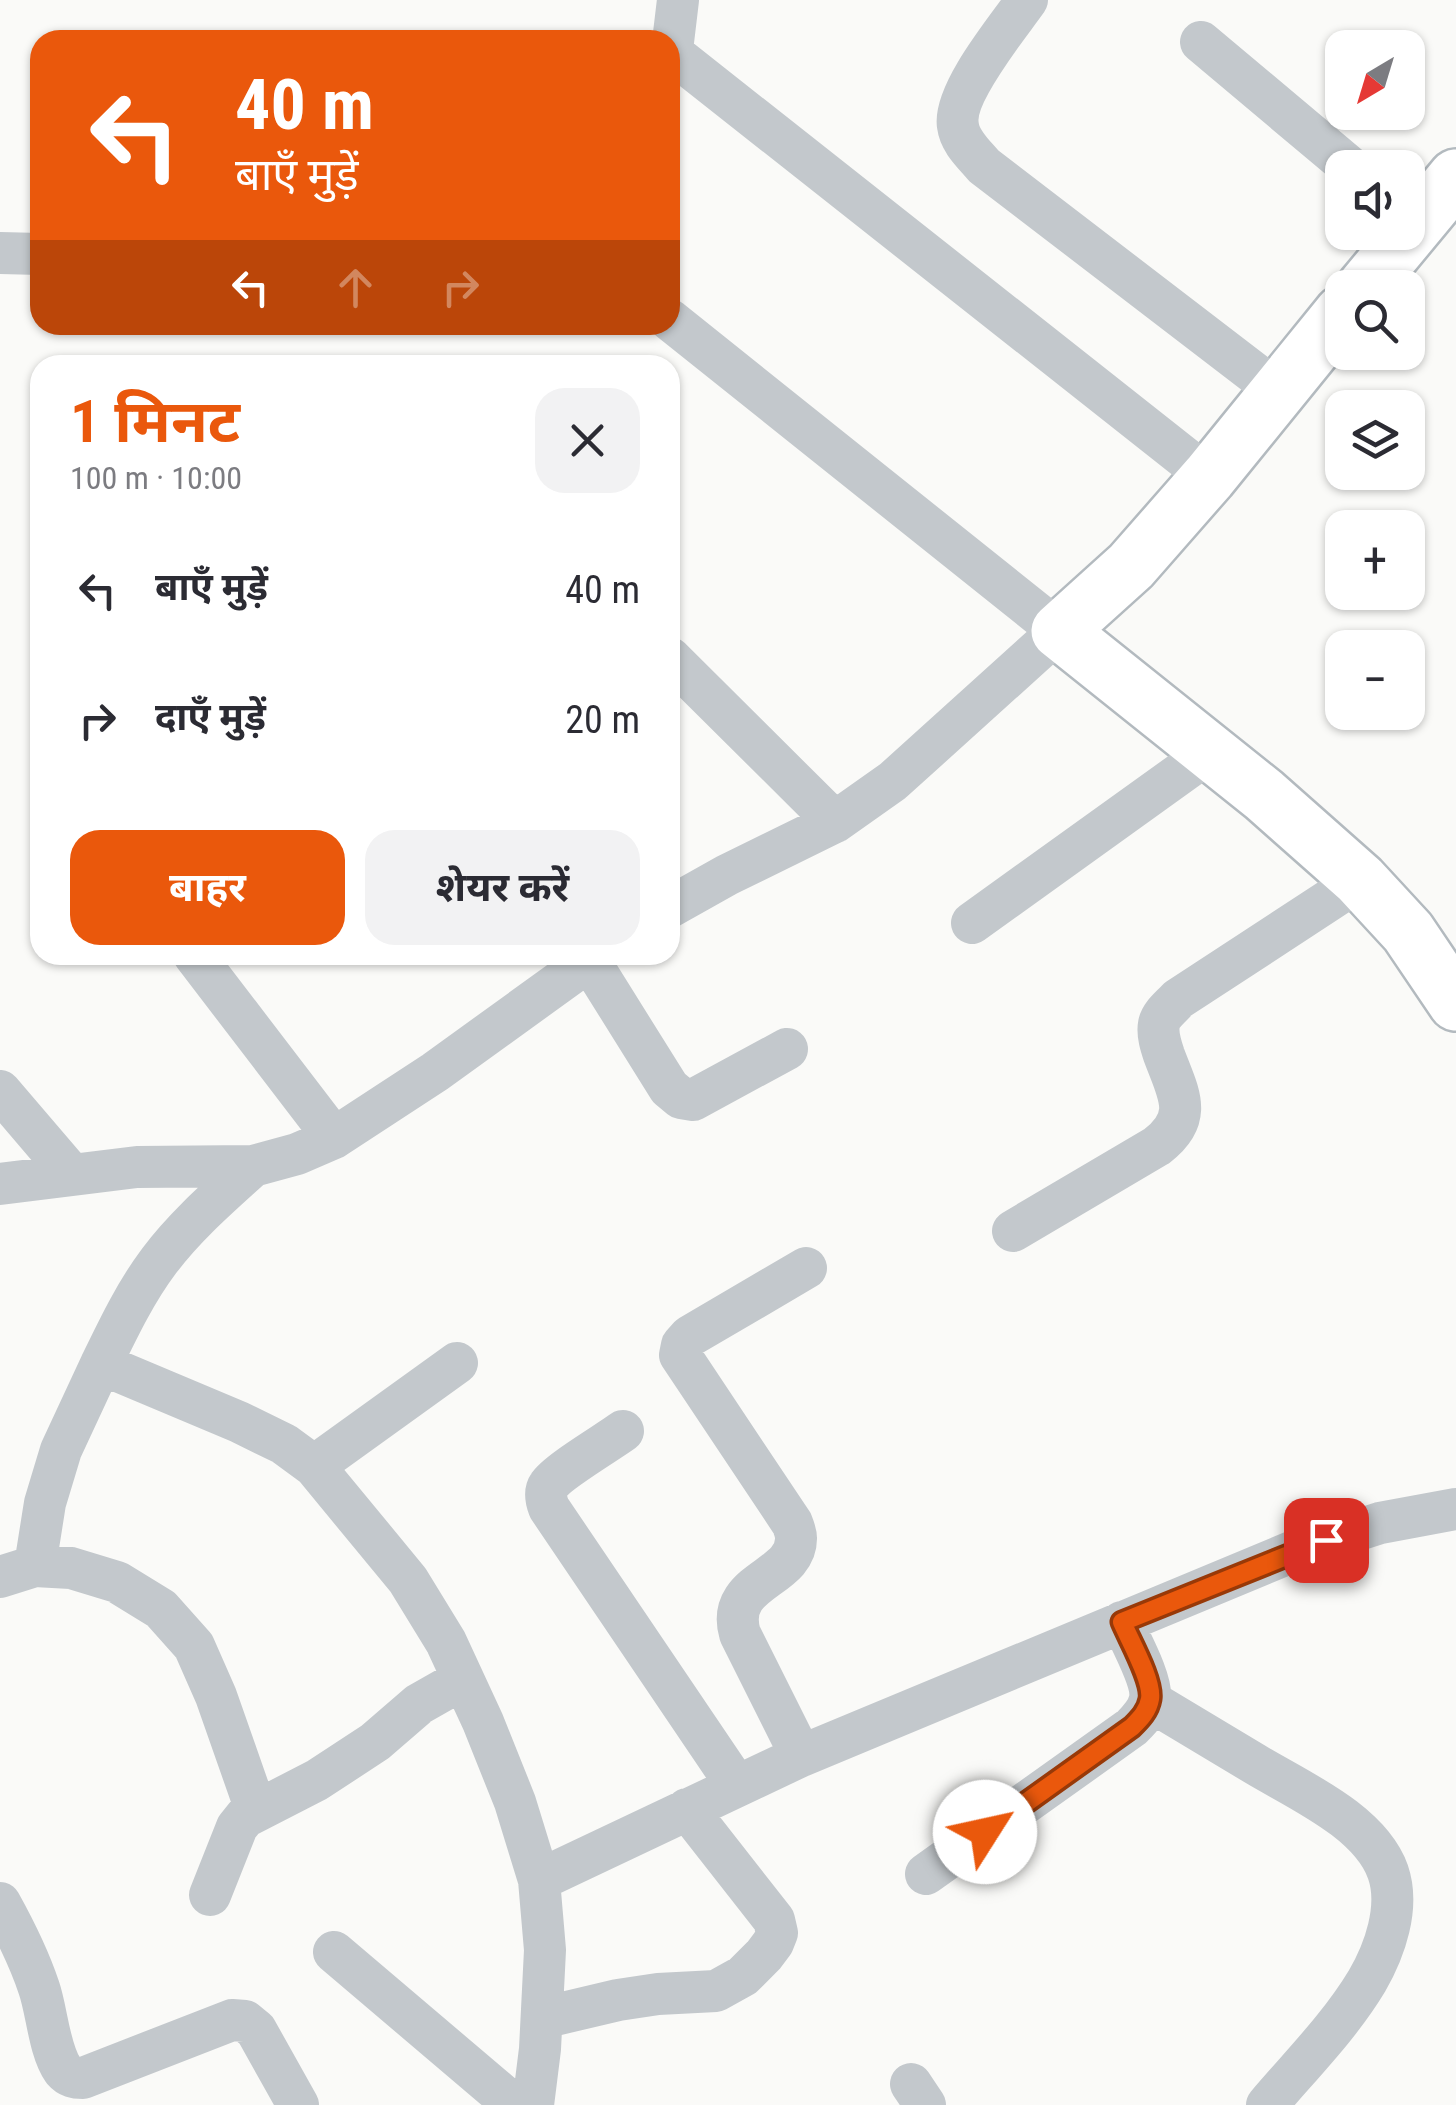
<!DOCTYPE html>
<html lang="hi">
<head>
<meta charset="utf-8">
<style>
  :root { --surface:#fff; --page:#f2f2f3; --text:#2b2b33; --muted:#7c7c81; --accent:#ea580c }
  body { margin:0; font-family:"Roboto Condensed","Noto Sans Devanagari",sans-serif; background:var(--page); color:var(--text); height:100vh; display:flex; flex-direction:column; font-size:38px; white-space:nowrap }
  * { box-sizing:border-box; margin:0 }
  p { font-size:32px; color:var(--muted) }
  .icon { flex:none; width:55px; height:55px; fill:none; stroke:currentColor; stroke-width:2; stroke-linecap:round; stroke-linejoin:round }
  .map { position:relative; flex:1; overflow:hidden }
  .drawer { position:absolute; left:30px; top:355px; width:650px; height:610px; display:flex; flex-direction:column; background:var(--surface); border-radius:30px; box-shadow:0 2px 8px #0004 }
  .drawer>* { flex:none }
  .banner { position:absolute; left:30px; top:30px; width:650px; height:305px; border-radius:30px; box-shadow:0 2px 8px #0004; background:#ea580c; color:#fff; overflow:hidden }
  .needle { width:65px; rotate:218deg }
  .controls { position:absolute; left:1325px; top:30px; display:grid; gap:20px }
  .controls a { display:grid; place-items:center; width:100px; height:100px; border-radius:20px; background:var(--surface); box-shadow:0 2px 8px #0004; font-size:50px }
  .pin { position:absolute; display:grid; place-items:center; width:85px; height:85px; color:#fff; margin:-42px; border-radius:20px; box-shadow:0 5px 15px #0006 }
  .me { position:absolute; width:110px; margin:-55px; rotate:55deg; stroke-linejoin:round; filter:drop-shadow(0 0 8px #0008) }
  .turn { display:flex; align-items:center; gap:35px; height:210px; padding:0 40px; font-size:45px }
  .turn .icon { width:130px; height:130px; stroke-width:2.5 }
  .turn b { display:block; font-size:70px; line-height:85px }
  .lanes { display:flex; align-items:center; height:95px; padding:0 40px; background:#0003; justify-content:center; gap:50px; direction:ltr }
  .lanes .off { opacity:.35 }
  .round { display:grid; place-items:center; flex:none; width:105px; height:105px; border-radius:30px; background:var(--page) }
  .head { display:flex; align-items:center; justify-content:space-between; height:170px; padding:0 40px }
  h1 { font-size:60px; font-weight:700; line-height:75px; color:var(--accent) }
  .cta { display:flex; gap:20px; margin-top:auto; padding:20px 40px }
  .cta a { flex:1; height:115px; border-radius:30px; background:var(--accent); color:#fff; font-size:40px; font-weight:700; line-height:115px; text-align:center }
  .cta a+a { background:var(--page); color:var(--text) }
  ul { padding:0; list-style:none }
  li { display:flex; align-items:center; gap:30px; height:130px; padding:0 40px }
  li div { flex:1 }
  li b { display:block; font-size:38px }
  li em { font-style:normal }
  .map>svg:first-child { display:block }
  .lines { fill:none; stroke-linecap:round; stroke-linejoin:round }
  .secondary-casing { stroke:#b3babf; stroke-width:60 }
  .street { stroke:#c3c8cc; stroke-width:42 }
  .secondary { stroke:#fff; stroke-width:55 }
  .route-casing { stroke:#983908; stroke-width:25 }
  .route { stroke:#ea580c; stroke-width:18 }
</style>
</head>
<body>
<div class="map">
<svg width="1456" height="2105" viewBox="0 0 1456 2105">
  <rect width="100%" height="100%" fill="#fafaf8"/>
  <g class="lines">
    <g class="secondary-casing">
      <path id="secondary" d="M 1364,288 L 1456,177
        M 1342,313 L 1209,477 L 1131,566 L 1059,631 L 1264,795 L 1360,880 L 1408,932 L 1456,1003"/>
    </g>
    <path class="street" d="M 1027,0 C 1008,27 952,94 958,126 C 960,142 974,154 984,166 L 1279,392
      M 1201,42 L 1351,168
      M 672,53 L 1209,477
      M 670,67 L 678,0
      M 0,253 L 40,254
      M 670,320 L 1059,631 L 893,781 L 835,822 L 727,875 L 670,907
      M 670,658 L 835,822
      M 972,923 L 1210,752
      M 194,955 L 334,1138
      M 589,960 L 669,1088 L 681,1098 L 693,1100 L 787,1049
      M 0,1091 L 71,1174
      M 253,1166 C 220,1196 186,1225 159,1261 C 135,1293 118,1329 101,1364 L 239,1422 L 284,1444 L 314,1466 L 408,1580 L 446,1642 L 483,1722 L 515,1802 L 539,1880 L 545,1950 L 540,2049 L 533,2105
      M 0,1184 L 137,1167 L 253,1166 L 297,1154 L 334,1138 L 435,1072 L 597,955
      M 1013,1231 L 1157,1146 C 1195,1117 1178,1093 1164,1055 C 1161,1046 1157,1034 1159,1024 C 1161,1014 1171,1007 1178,999 L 1360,880
      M 623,1431 C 608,1442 557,1472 549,1485 C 544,1492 546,1500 549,1508 L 737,1786
      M 314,1466 L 457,1363
      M 35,1566 L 45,1503 L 61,1450 L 101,1364
      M 0,1577 L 35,1566 L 71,1568 L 117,1582 L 161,1609 L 194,1646 L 216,1696 L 256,1810
      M 1150,1701 C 1185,1722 1220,1743 1255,1764 C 1298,1790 1370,1821 1388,1872 C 1400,1907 1385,1950 1367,1981 C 1340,2026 1301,2065 1267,2105
      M 801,1756 L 740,1634 C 724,1579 797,1580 796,1538 C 796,1533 794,1528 792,1523 L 680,1355 L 682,1345 L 690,1336 L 806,1268
      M 926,1874 L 1132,1727 C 1140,1719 1148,1711 1150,1699 C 1153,1681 1130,1640 1122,1622
      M 539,1880 L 801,1756 L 1299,1549 L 1380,1523 L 1456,1509
      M 210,1895 L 237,1827 L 245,1817 L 317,1780 L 375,1742 L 419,1704 L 463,1679
      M 0,1903 C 15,1930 29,1958 39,1988 C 47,2011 49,2050 63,2070 C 69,2077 75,2078 83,2078 L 232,2020 L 245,2021 L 256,2030 L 298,2105
      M 334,1952 L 514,2105
      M 542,2018 L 618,2000 L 658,1994 L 716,1991 L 743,1976 L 764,1955 L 773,1943 L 777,1933 L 774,1920 L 687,1809
      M 911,2084 L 925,2105"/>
    <use href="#secondary" class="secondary"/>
  </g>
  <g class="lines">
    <g class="route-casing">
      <path id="route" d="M 985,1832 L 1132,1727 C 1140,1719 1148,1711 1150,1699 C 1153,1681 1130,1641 1122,1622 L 1326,1540"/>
    </g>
    <use href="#route" class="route"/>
  </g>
</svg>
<div class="controls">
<a><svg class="needle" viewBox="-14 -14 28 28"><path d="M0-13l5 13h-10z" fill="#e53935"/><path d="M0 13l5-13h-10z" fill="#7c7c81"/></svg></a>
<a><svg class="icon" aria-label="sound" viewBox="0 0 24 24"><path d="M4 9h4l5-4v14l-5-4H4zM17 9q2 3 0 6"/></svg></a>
<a><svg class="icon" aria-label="search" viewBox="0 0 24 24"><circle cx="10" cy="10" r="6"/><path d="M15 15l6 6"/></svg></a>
<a><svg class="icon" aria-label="layers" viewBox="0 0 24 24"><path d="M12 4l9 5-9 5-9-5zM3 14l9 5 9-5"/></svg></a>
<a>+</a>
<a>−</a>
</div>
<div class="pin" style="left:1326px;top:1540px;background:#d93025"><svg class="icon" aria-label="arrive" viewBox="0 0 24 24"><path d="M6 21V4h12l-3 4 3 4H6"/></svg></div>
<svg class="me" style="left:985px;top:1832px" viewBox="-20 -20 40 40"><circle r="19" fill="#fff"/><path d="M0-13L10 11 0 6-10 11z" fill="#ea580c"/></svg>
<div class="banner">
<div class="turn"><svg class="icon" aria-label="left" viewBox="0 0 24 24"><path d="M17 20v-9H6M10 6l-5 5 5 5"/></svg><div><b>40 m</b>बाएँ मुड़ें</div></div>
<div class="lanes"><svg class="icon" aria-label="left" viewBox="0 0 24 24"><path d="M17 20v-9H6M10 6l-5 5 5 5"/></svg><svg class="icon off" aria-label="ahead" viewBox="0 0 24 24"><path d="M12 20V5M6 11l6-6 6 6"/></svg><svg class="icon off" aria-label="right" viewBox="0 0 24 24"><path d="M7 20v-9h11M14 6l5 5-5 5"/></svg></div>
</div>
<section class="drawer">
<div class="head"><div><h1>1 मिनट</h1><p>100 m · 10:00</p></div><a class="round"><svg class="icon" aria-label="close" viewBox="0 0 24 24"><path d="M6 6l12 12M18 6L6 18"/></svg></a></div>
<ul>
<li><svg class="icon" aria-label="left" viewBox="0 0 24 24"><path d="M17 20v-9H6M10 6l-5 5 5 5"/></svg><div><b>बाएँ मुड़ें</b></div><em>40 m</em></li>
<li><svg class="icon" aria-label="right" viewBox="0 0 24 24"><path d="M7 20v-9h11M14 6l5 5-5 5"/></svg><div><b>दाएँ मुड़ें</b></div><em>20 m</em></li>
</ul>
<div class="cta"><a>बाहर</a><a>शेयर करें</a></div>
</section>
</div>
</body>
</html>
